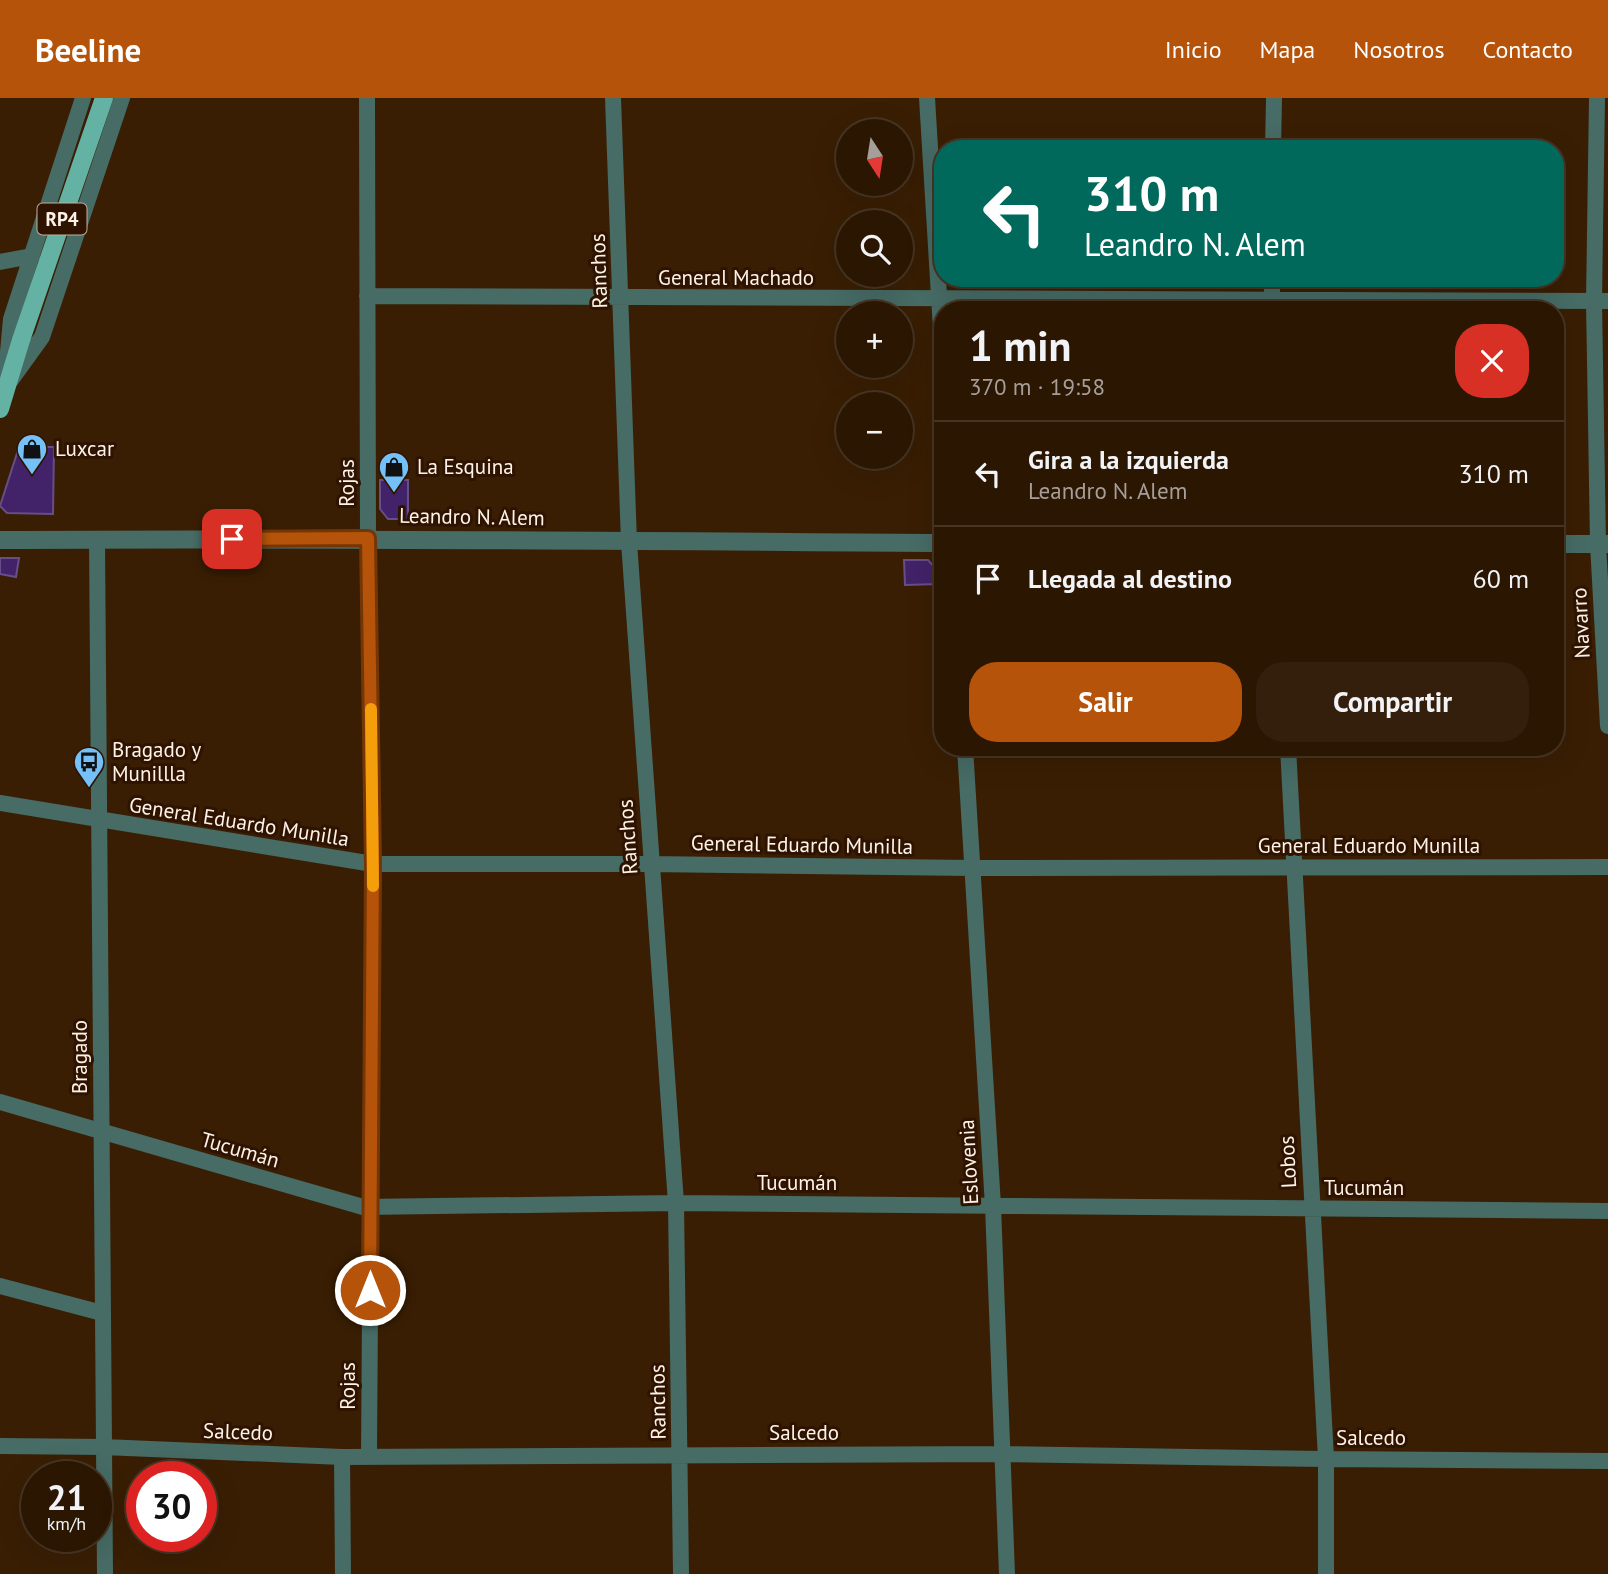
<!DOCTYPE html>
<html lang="es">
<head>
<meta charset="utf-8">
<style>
  :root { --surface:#2b1602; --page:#331f0c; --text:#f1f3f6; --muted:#a69f99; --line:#473524; --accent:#b45309 }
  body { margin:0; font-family:"PT Sans",sans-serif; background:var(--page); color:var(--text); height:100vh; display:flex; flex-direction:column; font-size:26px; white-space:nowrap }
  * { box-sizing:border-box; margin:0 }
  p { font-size:23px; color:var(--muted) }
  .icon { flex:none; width:38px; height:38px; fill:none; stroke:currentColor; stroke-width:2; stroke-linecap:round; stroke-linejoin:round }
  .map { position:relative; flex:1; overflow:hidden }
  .drawer { position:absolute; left:934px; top:203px; width:630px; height:455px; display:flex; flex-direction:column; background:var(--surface); border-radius:28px; box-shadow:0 7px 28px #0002,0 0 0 2px var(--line) }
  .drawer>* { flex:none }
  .top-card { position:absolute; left:934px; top:42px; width:630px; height:147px; border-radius:28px; box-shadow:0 7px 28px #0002,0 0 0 2px var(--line); background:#00695c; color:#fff; overflow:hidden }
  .needle { width:46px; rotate:168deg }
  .fabs { position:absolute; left:836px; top:21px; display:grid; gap:14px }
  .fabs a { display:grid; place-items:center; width:77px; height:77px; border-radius:50%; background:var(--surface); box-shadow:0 7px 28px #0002,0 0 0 2px var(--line); font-size:35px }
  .speed { position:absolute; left:21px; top:1363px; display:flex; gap:14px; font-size:35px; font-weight:700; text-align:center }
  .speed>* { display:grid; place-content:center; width:91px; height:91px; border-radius:50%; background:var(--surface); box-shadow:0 7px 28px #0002,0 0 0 2px var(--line); line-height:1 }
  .speed small { font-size:18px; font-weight:400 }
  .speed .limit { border:10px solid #d22; background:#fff; color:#111 }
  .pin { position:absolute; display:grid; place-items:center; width:60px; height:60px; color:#fff; margin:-30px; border-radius:14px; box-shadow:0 4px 10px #0006 }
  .me { position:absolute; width:77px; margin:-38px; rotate:0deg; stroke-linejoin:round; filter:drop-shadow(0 0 5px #0008) }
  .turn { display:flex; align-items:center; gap:24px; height:147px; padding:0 35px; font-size:32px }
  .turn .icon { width:91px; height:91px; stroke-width:2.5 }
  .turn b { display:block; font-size:49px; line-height:60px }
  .round { display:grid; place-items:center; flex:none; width:74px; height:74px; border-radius:28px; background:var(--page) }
  .summary { display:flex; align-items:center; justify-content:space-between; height:119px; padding:0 35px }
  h1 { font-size:42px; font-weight:700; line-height:52px }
  .cta { display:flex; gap:14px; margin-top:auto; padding:14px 35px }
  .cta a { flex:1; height:80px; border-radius:28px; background:var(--accent); color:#fff; font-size:28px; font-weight:700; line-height:80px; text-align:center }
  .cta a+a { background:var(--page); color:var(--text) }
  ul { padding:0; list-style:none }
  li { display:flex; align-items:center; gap:21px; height:105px; padding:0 35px; border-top:2px solid var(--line) }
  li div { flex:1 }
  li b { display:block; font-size:26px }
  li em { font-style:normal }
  header { display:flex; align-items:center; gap:42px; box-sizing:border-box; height:98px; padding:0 35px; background:var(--accent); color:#fff }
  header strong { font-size:33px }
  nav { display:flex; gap:38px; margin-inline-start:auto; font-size:24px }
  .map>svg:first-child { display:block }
  .building { fill:#422268; stroke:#664e89; stroke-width:2 }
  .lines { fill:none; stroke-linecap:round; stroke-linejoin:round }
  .minor { stroke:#476b65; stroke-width:16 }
  .tertiary { stroke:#476b65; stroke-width:18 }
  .primary { stroke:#63b2a4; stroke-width:18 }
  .route-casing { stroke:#753606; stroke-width:18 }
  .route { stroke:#b45309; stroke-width:12 }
  .slow { stroke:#f59e0b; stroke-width:12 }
  .labels { text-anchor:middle; stroke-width:6; stroke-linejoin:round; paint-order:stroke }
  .shield { fill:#2e1400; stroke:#c0afa2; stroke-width:2 }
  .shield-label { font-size:19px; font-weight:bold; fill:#fff2e8 }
  .street-label { font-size:21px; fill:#fff2e8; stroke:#2e1400 }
  .poi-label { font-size:21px; fill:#fff2e8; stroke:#2e1400; text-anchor:start }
</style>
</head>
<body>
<header>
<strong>Beeline</strong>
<nav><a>Inicio</a><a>Mapa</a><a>Nosotros</a><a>Contacto</a></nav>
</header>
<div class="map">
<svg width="1608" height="1476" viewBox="0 0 1608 1476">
  <rect width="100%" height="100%" fill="#391e03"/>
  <path class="building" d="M 19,349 L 54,349 L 53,416 L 7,415 L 0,408 Z
    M 380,382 L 408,382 L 408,421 L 388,421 L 380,411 Z
    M 0,460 L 19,460 L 16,479 L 0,476 Z
    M 904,462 L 928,462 L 937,472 L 937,486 L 905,487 Z"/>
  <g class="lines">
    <path class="minor" d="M 367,0 L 368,440 L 373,766 L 369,1358
      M 613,0 L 629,444 L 676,1105 L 681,1476
      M 927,0 L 943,264
      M 1597,0 L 1594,203 L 1598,446 L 1608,628
      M 1273,51 L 1274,0
      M 0,164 L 32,158
      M 367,198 L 1608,203
      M 1272,209 L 1272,180
      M 6,276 L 11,221 L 83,0
      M 11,282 L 42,239 L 122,0
      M 97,442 L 105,1476
      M 965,649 L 993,1108 L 1007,1476
      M 1288,649 L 1326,1361 L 1326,1476
      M 0,705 L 373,766 L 650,766 L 972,770 L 1608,769
      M 0,1004 L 363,1109 L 676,1105 L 1608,1113
      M 0,1188 L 102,1215
      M 0,1348 L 104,1349 L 342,1359 L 1004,1356 L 1326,1361 L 1608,1363
      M 342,1359 L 343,1476"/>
    <path class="tertiary" d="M 0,442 C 314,440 629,443 943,445
      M 1556,446 L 1608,446"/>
    <path class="primary" d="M 0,311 L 21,242 L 104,0"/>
  </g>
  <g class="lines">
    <g class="route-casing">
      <path id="route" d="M 232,441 L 368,440 L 373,766 L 370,1192"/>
    </g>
    <use href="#route" class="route"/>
    <path class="slow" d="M 371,611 L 373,788"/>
  </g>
  <defs>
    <g id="shop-pin" transform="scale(1.575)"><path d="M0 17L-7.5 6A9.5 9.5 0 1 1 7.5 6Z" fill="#75c0f6" stroke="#2e1400"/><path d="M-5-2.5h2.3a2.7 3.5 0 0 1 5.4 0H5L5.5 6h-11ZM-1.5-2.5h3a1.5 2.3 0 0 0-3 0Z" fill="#111"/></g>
    <g id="bus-pin" transform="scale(1.575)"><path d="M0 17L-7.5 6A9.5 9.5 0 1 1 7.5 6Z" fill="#75c0f6" stroke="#2e1400"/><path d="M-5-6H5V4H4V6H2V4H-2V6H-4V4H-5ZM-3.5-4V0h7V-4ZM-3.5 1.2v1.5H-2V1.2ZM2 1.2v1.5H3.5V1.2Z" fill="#111"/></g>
  </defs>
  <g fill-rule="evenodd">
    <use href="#shop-pin" x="32" y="351"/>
    <use href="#shop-pin" x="394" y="369"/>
    <use href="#bus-pin" x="89" y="664"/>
  </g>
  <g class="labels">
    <rect class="shield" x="37.5" y="105.5" width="49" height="31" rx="5"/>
    <g class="shield-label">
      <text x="62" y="128">RP4</text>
    </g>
    <g class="street-label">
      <text transform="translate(599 173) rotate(-92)" y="7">Ranchos</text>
      <text x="736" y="187">General Machado</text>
      <text transform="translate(347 385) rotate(-90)" y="7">Rojas</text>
      <text transform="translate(472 419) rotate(1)" y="7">Leandro N. Alem</text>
      <text transform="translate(1581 525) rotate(-93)" y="7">Navarro</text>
      <text transform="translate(239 724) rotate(9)" y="7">General Eduardo Munilla</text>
      <text transform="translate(628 739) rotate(-94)" y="7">Ranchos</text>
      <text transform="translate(802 747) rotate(1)" y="7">General Eduardo Munilla</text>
      <text x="1369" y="755">General Eduardo Munilla</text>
      <text transform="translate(80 959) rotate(-90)" y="7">Bragado</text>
      <text transform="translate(240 1052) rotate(16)" y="7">Tucumán</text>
      <text transform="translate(969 1064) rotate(-93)" y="7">Eslovenia</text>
      <text transform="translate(1288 1064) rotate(-93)" y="7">Lobos</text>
      <text x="797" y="1092">Tucumán</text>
      <text x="1364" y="1097">Tucumán</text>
      <text transform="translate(348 1288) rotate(-90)" y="7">Rojas</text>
      <text transform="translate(658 1304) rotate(-91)" y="7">Ranchos</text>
      <text transform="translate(238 1334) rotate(2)" y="7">Salcedo</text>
      <text x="804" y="1342">Salcedo</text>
      <text x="1371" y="1347">Salcedo</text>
    </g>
    <g class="poi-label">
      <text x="55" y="358">Luxcar</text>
      <text x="417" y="376">La Esquina</text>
      <text x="112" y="659">Bragado y<tspan x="112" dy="24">Munillla</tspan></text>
    </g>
  </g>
</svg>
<div class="fabs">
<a><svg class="needle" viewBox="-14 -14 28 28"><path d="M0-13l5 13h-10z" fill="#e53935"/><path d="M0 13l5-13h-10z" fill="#a69f99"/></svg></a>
<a><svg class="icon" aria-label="search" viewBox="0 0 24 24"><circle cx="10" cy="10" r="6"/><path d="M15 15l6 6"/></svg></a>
<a>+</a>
<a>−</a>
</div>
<div class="speed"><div>21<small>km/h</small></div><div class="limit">30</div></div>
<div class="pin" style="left:232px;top:441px;background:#d93025"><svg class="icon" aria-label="arrive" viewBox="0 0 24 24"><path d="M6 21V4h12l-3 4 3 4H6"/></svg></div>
<svg class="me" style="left:370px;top:1192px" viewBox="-20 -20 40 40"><circle r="17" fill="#b45309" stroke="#fff" stroke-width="3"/><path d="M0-11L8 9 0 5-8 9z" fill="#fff"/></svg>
<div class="top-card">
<div class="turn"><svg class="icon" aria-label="left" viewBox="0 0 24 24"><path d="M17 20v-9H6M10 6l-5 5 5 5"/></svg><div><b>310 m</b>Leandro N. Alem</div></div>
</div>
<section class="drawer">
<div class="summary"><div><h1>1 min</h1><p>370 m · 19:58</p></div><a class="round" style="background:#d93025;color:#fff"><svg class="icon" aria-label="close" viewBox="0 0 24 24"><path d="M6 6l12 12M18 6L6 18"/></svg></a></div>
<ul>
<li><svg class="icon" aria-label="left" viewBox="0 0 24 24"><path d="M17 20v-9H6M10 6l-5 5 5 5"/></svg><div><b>Gira a la izquierda</b><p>Leandro N. Alem</p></div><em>310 m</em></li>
<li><svg class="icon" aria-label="arrive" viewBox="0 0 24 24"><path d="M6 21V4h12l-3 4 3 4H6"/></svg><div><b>Llegada al destino</b></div><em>60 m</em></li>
</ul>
<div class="cta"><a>Salir</a><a>Compartir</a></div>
</section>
</div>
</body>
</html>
